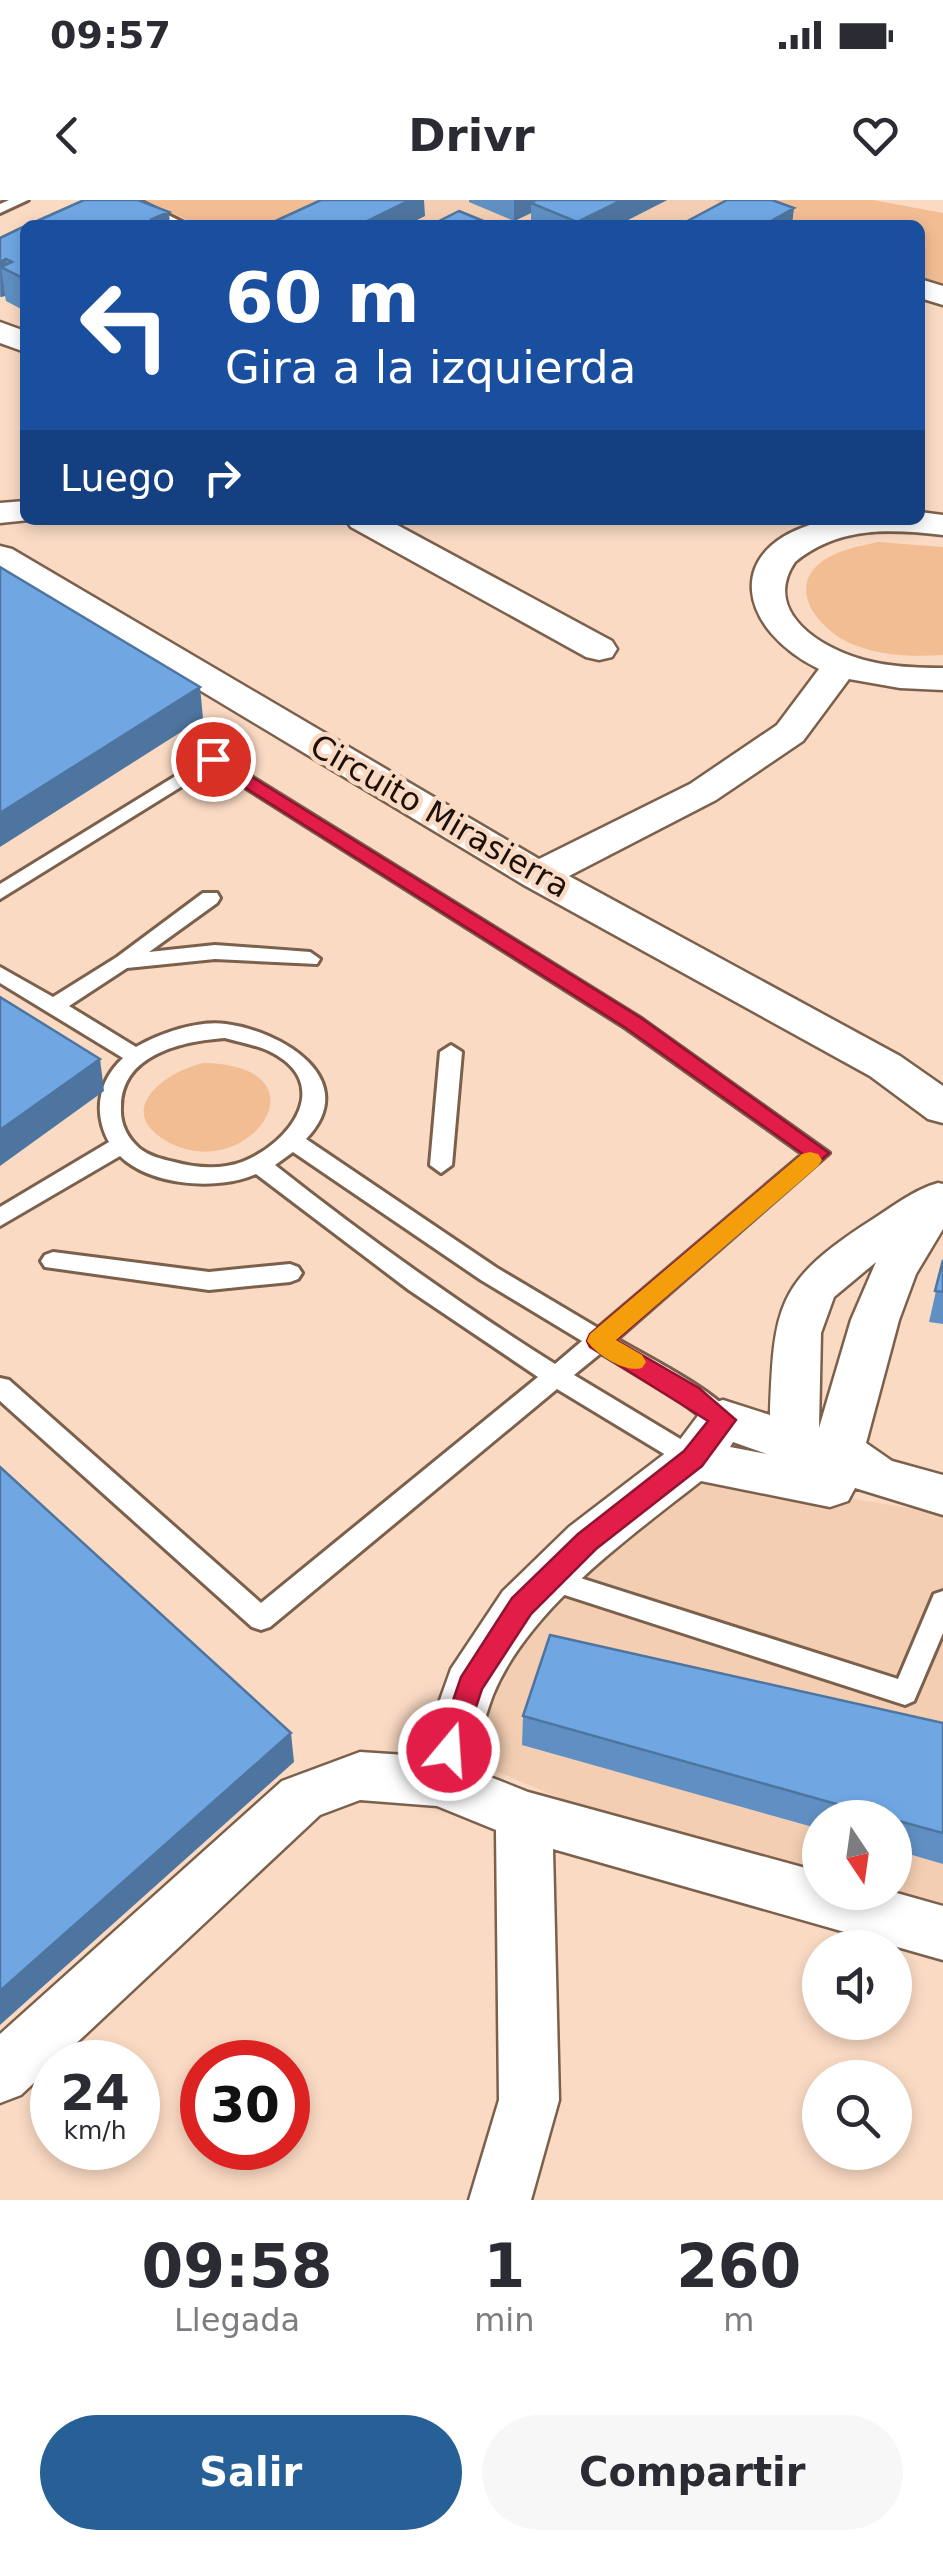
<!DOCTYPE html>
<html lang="es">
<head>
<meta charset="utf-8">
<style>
  :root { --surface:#fff; --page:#f7f7f7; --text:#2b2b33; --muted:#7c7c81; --accent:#275f97 }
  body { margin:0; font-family:"DejaVu Sans",sans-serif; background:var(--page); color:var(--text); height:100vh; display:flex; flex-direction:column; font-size:38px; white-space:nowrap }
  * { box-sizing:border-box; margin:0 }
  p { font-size:32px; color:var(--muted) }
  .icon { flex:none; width:55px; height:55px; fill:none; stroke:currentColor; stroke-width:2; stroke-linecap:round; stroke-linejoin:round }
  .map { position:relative; height:2000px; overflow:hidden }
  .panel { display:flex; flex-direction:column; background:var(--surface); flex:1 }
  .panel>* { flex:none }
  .banner { position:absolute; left:20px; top:20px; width:905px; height:305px; border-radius:15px; box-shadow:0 5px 15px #0003; background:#1a4fa0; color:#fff; overflow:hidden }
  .needle { width:65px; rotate:167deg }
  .fabs { position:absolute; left:802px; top:1600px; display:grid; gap:20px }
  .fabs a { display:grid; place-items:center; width:110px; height:110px; border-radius:50%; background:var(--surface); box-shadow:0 5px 15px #0003; font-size:50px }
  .speed { position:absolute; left:30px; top:1840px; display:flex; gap:20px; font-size:50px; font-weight:700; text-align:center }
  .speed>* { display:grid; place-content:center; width:130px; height:130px; border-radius:50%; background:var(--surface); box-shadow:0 5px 15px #0003; line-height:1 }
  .speed small { font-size:25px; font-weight:400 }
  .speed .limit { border:15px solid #d22; background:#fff; color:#111 }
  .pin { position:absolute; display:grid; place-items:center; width:85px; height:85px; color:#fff; margin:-42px; border:5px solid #fff; border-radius:50%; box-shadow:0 2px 10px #0007 }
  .me { position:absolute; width:110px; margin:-55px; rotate:18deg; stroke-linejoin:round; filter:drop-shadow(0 0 8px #0008) }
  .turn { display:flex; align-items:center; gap:35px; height:210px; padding:0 40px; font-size:45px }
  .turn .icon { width:130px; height:130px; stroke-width:2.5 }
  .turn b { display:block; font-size:70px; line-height:85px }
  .then { display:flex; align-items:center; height:95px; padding:0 40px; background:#0003; gap:20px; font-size:38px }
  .eta { display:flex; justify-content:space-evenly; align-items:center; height:170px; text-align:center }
  .eta b { font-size:60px; font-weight:600; line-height:70px }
  .action { display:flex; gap:20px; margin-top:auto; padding:20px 40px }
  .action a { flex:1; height:115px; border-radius:60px; background:var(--accent); color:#fff; font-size:40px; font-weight:600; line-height:115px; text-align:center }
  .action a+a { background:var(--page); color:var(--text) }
  .status { display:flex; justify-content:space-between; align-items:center; height:70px; padding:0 50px; background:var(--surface); direction:ltr }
  .status svg { height:28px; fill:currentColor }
  header { display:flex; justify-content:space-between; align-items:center; height:130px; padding:0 40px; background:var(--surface); font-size:45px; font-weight:600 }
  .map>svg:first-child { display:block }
  .built { fill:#f4ceb2 }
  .green { fill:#f3bd93 }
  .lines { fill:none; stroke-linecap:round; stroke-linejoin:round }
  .lane-casing { stroke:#7b604c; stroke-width:6 }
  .street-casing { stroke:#7b604c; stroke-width:5 }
  .lane { fill:#fff; fill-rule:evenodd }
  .street { fill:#fff; fill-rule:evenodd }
  .wall { fill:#6090c3 }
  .shaded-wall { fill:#4e759f }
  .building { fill:#70a7e3; stroke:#4e759f; stroke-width:2.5 }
  .route { fill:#e11d48; stroke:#92132f; stroke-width:2.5 }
  .slow { fill:#f59e0b }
  .labels { text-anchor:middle; stroke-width:9; stroke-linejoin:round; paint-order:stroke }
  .street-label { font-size:32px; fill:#1b1109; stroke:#fadac3 }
</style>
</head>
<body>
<div class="status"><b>09:57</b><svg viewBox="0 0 49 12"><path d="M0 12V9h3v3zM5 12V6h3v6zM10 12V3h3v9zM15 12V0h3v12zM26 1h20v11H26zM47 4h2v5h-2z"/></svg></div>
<header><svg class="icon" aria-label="back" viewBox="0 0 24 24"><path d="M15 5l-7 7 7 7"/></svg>Drivr<svg class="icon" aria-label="heart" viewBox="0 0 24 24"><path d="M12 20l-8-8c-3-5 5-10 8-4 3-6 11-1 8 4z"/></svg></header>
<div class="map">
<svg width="943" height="2000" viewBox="0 0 943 2000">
  <rect width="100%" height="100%" fill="#fadac3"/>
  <path class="built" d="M 101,0 L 712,0 L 774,25 L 157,25 Z
    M 690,1280 L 762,1293 L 844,1297 L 943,1314 L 943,1703 L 895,1691 L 895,1618 L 820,1618 L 820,1671 L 584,1608 L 457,1555 L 510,1452 L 544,1412 Z"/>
  <path class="green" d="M 145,0 L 363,0 L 311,25 L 199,25 Z
    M 713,0 L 873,0 L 943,13 L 943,84 L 920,76 L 920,25 L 775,25 Z
    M 878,342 L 943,347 L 943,455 C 912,457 881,456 852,444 C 817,429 783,385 827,358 C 843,349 860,346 878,342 Z
    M 203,863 C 333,865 249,986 168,942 C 112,911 165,872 203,863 Z"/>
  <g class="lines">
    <g class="lane-casing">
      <path id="lane" d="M 9,0 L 28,0 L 0,13 L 0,4 Z
        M 120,0 L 138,0 L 188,25 L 169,25 Z
        M 213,553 L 640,818 L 829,953 L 617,1139 C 645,1156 721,1193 735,1219 L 732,1226 L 723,1229 L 714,1226 L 682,1202 L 601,1153 L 574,1175 L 702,1252 L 705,1259 L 702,1266 L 693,1269 L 684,1266 L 557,1189 L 270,1427 L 261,1430 L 252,1427 L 0,1201 L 0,1178 L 9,1180 L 261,1403 L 538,1177 L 409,1090 L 256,974 C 218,991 151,986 120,956 L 0,1026 L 0,1007 L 109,942 C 93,913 98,881 123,858 L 0,783 L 0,767 L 53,797 L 117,757 L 203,693 L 217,693 L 220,698 L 217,703 L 149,752 L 215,745 L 310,752 L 320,759 L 317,764 L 215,759 L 127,768 L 69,806 L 136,847 C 161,833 198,820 226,824 C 281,831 363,879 306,939 L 497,1068 L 598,1128 L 803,954 L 626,828 L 213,567 L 0,699 L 0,684 ZM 225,838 C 239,842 256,845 269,851 C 335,883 291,943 242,962 C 220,970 196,968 174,962 C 161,959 149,956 139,948 C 127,937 120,924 121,907 C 121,854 183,841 225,838 ZM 293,952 L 481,1080 L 582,1141 L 555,1164 C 458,1103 365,1036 275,965 Z
        M 451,845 L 462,852 L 452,965 L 441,973 L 430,965 L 440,852 Z
        M 53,1052 L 209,1072 L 290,1064 L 298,1067 L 302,1073 L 298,1079 L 290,1082 L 209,1090 L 45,1067 L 41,1061 L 45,1055 Z
        M 549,1368 L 898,1479 L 934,1394 L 943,1391 L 943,1433 L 914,1501 L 905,1505 L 540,1387 L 536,1379 L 540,1371 Z"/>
    </g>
    <g class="street-casing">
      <path id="street" d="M 920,79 L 943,86 L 943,105 L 920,98 Z
        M 0,122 L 25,131 L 25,152 L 0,143 Z
        M 25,301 L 25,320 L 29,320 L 0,323 L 0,303 Z
        M 920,312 L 943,315 L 943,335 C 890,329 839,326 795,362 C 761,412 822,449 864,460 C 889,467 917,468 943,468 L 943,490 L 900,488 L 849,479 L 803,541 L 716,600 L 569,676 L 900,856 L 943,886 L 943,923 L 928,919 L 870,876 L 524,685 L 0,370 L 0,346 L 12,349 L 539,659 L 690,584 L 777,525 L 819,469 C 739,430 720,348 820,322 C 850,314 889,320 920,320 Z
        M 346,320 L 388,320 L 612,441 L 617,449 L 612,457 L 599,460 L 586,457 L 351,327 Z
        M 938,983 L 943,984 L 943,1029 L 916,1074 L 899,1120 L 866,1243 L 892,1261 L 943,1275 L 943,1315 L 855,1288 L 848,1301 L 830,1307 L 701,1281 C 629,1338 529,1408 493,1495 C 484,1519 478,1545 470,1569 L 528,1592 L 820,1672 L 820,1692 L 893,1692 L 943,1706 L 943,1760 L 553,1649 L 559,1900 L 531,2000 L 469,2000 L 499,1900 L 496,1630 L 437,1606 L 360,1600 L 320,1615 L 21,1895 L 0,1903 L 0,1834 L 282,1581 L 360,1552 L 420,1556 L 451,1469 L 503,1391 L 569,1327 L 676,1245 L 706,1205 L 723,1200 L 770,1215 C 774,1108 775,1082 870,1021 C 892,1007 913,990 938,983 ZM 876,1062 L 851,1120 L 819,1228 L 821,1133 L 834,1097 ZM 733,1242 L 767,1254 L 730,1247 Z"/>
    </g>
    <use href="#lane" class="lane"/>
    <use href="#street" class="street"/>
  </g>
  <path class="wall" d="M 469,0 L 667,0 L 618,25 L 531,25 L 531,13 L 514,21 L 469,2 Z
    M 25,26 L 25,111 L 6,101 L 5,96 L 0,97 L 0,38 Z
    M 943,1060 L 943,1124 L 929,1122 Z
    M 523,1516 L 943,1523 L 943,1664 L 895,1650 L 895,1618 L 820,1618 L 820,1629 L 522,1545 Z"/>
  <path class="shaded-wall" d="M 410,0 L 424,0 L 425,16 L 407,25 L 359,25 Z
    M 514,0 L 557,0 L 531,3 L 531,13 L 514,21 Z
    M 622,0 L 667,0 L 618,25 L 577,25 L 577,22 Z
    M 794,8 L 792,25 L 764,25 Z
    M 169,12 L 170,25 L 153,25 L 152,19 Z
    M 6,59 L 7,70 L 1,67 L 5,96 L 1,97 L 0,62 Z
    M 200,487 L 203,518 L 0,647 L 0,613 Z
    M 100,859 L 104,891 L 0,966 L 0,930 Z
    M 291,1533 L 294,1562 L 0,1825 L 0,1791 Z"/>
  <path class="building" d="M 84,0 L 138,0 L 169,12 L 152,19 L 159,22 L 153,25 L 28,25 Z
    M 321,0 L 410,0 L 359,25 L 269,24 Z
    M 536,0 L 622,0 L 577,22 L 531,3 Z
    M 727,0 L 772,0 L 794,8 L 764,25 L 680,25 Z
    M 459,11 L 493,25 L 431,25 Z
    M 25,26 L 25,79 L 1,67 L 12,62 L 6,59 L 0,62 L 0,38 Z
    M 0,367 L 200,487 L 0,613 Z
    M 0,797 L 100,859 L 0,930 Z
    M 943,1060 L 943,1092 L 935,1091 Z
    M 0,1267 L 291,1533 L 0,1791 Z
    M 550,1435 L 943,1523 L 943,1633 L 895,1620 L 895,1618 L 886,1618 L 523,1516 Z"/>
  <path class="route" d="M 213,553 L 641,818 L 829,953 L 616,1140 L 699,1188 L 736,1220 L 702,1266 L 596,1349 L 531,1414 L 482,1489 L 459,1558 L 449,1562 L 440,1558 L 436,1550 L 461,1477 L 512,1398 L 578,1334 L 684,1251 L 708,1221 L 590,1147 L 587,1141 L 590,1134 L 803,954 L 626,828 L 206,563 L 206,555 Z"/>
  <path class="slow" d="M 810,952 L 818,954 L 822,960 L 818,966 L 616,1140 L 642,1155 L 646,1162 L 642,1168 C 625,1173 597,1155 587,1141 L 590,1134 L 802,954 Z"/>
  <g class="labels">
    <g class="street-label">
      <text transform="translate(440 616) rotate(30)" y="11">Circuito Mirasierra</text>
    </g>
  </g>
</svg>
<div class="fabs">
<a><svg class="needle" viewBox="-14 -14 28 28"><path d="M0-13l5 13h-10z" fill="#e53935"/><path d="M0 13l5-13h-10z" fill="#7c7c81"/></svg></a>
<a><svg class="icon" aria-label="sound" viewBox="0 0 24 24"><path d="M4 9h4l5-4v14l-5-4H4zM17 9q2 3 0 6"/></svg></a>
<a><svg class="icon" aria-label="search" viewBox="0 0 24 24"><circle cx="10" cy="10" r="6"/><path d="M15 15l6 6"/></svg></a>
</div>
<div class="speed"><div>24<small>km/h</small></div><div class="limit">30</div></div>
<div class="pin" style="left:213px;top:559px;background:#d93025"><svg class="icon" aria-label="arrive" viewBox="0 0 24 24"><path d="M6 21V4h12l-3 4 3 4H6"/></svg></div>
<svg class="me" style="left:449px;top:1550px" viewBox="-20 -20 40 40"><circle r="17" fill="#e11d48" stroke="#fff" stroke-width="3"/><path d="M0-11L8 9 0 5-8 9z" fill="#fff"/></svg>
<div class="banner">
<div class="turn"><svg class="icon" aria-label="left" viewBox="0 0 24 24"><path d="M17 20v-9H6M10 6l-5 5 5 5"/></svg><div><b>60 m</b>Gira a la izquierda</div></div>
<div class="then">Luego<svg class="icon" aria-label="right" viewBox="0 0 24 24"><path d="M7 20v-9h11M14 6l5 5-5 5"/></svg></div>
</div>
</div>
<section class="panel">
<div class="eta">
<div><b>09:58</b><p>Llegada</p></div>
<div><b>1</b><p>min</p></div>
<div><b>260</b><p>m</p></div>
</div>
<div class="action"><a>Salir</a><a>Compartir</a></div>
</section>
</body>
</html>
